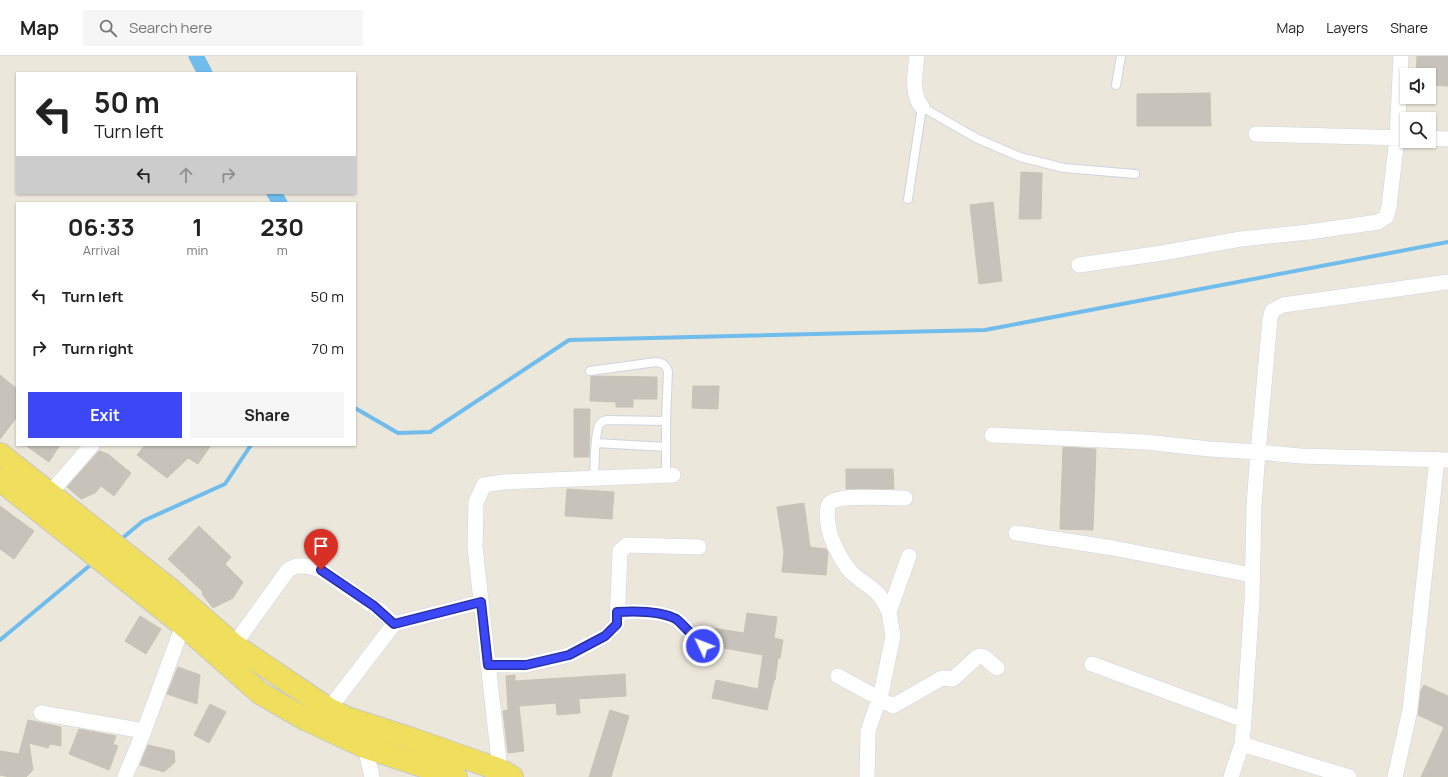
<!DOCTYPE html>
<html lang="en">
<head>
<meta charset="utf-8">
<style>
  :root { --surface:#fff; --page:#f6f6f6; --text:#222; --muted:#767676; --line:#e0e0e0; --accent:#3c48f8 }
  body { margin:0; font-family:Manrope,sans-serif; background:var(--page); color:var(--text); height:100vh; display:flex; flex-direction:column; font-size:15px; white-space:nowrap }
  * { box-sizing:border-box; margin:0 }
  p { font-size:13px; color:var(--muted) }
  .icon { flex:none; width:22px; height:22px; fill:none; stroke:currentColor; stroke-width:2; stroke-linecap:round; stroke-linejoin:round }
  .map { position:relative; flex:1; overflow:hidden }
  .panel { position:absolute; left:16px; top:146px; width:340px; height:244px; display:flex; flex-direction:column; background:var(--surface); border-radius:0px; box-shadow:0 1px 3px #0004 }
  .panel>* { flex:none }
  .top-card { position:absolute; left:16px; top:16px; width:340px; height:122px; border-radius:0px; box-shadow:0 1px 3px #0004; background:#fff; color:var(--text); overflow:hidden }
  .buttons { position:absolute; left:1400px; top:12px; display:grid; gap:8px }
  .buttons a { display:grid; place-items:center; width:36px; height:36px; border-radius:0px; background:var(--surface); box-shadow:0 1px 3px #0004; font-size:20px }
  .pin { position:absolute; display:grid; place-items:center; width:34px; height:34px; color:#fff; margin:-41px -17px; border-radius:50% 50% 50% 0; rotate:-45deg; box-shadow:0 0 4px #0007 }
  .pin .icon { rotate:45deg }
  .me { position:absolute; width:44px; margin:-22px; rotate:313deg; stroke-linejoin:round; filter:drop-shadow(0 0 3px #0008) }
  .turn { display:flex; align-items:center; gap:14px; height:84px; padding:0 12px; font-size:18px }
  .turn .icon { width:52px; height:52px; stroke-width:2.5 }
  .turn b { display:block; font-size:28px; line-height:34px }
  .lanes { display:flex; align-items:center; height:38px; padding:0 12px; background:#0003; justify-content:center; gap:20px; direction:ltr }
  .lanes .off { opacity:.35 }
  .eta { display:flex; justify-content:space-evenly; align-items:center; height:68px; text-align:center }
  .eta b { font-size:24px; font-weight:700; line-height:28px }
  .button { display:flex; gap:8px; margin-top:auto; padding:8px 12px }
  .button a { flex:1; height:46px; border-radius:0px; background:var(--accent); color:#fff; font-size:16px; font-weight:700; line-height:46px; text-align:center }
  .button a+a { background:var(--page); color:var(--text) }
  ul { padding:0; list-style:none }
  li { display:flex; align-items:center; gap:12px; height:52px; padding:0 12px }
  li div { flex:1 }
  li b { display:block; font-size:15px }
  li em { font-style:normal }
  header { display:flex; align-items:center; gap:24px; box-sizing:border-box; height:56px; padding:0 20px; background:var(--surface); border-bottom:1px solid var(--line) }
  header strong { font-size:19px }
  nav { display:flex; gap:22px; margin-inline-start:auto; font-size:14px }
  .search { width:280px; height:36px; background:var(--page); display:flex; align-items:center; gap:10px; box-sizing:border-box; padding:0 14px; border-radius:0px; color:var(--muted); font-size:15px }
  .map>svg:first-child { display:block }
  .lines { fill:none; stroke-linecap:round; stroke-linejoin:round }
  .stream { stroke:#6fbced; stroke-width:4 }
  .canal { stroke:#6fbced; stroke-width:15 }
  .building { fill:#c7c3bb; stroke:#c7c3b5 }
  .service-casing { stroke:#d1d2e2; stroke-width:10 }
  .minor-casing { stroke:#d1d2e2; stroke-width:16 }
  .primary-casing { stroke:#c8c8c8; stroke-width:24 }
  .service { stroke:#fff; stroke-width:8 }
  .minor { stroke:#fff; stroke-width:15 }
  .primary { stroke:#efdf5d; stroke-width:22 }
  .route-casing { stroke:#272fa1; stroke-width:10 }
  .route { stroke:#3c48f8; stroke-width:7 }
</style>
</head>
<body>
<header>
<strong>Map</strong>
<div class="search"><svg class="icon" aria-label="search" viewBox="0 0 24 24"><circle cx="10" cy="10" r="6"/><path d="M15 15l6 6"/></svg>Search here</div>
<nav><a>Map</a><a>Layers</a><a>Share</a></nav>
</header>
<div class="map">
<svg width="1448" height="721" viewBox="0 0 1448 721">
  <rect width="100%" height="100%" fill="#ece7db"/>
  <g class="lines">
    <path class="stream" d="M 355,352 L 398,377 L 430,376 L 569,284 L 985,274 L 1448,186
      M 119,485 L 143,465 L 225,428 L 251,389
      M 0,584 L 94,506"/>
    <path class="canal" d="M 196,0 L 205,17
      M 274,137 L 280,147"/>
  </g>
  <path class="building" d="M 1417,0 L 1448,0 L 1448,30 L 1429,29 L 1429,19 L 1416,19 Z
    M 1210,37 L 1211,70 L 1137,70 L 1137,38 Z
    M 1021,116 L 1042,117 L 1041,163 L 1019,163 Z
    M 993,146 L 1002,225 L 979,228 L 970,149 Z
    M 0,319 L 17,333 L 17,361 L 0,383 Z
    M 591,320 L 657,321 L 657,343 L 633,343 L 633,351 L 616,351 L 616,346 L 590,345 Z
    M 693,330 L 719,330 L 718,353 L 692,352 Z
    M 574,353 L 590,353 L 589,401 L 574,401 Z
    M 25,389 L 60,389 L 49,406 Z
    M 145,389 L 211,389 L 198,408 L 188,402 L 167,422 L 137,399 Z
    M 1063,391 L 1096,393 L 1093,474 L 1060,473 Z
    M 99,395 L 108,398 L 131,417 L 114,440 L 101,430 L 95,437 L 81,443 L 67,431 Z
    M 846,413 L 893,413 L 894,433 L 846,433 Z
    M 567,433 L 614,436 L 612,463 L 565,460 Z
    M 804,447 L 810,491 L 826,493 L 828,496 L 826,519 L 782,516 L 784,496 L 777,451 Z
    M 0,450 L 34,475 L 14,503 L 0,493 Z
    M 199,470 L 231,501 L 225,508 L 243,526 L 233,542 L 213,552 L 202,538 L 203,536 L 168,503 Z
    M 747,557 L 777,561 L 774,582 L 783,584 L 780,602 L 778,602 L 775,624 L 774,624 L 767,654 L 712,642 L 716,624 L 758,633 L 763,599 L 712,590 L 711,587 L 705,579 L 706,571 L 744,577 Z
    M 140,560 L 161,573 L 146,598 L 125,585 Z
    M 178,611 L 200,619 L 197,648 L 167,638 Z
    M 625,618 L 626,640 L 576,643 L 579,644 L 580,657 L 557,659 L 556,647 L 519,650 L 524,695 L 508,697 L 503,655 L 508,654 L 506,620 L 515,619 L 515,625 Z
    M 1424,629 L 1448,640 L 1448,721 L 1421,721 L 1444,671 L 1418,659 L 1421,634 Z
    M 210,648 L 226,656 L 209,687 L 194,679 Z
    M 610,654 L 629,660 L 611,721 L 589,721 Z
    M 28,664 L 61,671 L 61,690 L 50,688 L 48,692 L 29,687 L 33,714 L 26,721 L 10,721 L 0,719 L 0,695 L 19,698 Z
    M 79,673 L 116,680 L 113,688 L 118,690 L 109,714 L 69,698 Z
    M 148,689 L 174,695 L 175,706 L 164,716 L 140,709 Z"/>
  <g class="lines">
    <g class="service-casing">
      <path id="service" d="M 1116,29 L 1121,0
        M 908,143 L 922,51 L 976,82 L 1020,101 L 1064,112 L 1135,118
        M 590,315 L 656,306 C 663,307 665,308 668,315 L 666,365
        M 596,387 L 666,391
        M 594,422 C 595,408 594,381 599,369 C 601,366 603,365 607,364 L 666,365 L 666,419"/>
    </g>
    <g class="minor-casing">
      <path id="minor" d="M 917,0 C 915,16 911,39 922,51
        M 1256,78 L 1406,82
        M 1429,82 L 1448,83
        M 1079,209 L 1162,197 L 1241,183 L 1309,176 L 1378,166 L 1386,161 L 1389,151 L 1397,82 L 1401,0
        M 992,379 L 1145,386 L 1210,393 L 1258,396 L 1300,400 L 1448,404
        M 44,444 L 92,389
        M 1016,477 L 1113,492 L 1252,519
        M 889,556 C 886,550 883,543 878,538 C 871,530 860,525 852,517 C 843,508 832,487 829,474 C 828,467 825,453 830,447 C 839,438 891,442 905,442
        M 617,557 C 634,555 660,555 676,563 C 682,567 696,584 703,590
        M 394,568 L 481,546
        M 234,589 L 288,514 L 296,510 L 307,510 L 321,514 L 383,557 L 394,568 L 329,653
        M 1092,608 L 1244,664
        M 488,609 L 526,609 L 569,599 L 605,580 L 617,568 L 620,495 L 627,489 L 699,491
        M 838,620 L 893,650 L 942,622 L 952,623 L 954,622 L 976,602 L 980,600 L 984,601 L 997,612
        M 41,657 L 144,675
        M 1242,688 L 1349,721
        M 365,691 L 372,721
        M 500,714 L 475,491 L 476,446 L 484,429 L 503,426 L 673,419
        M 125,721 L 144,675 L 183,569
        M 867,721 L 868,675 L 881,638 L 893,580 L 889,556 L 909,500
        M 1231,721 L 1242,688 L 1244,664 L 1252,545 L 1254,450 L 1258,396 L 1270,263 L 1272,255 L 1283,249 L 1448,226
        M 1395,721 L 1410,654 L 1437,403"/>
    </g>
    <g class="primary-casing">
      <path id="primary" d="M 0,398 L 171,534 L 234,589 L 329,653 L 347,662 L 412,683 L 500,714 L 512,721
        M 0,424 L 183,569 L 260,637 L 305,663 L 365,691 L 456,721"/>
    </g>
    <use href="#service" class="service"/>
    <use href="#minor" class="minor"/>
    <use href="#primary" class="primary"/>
  </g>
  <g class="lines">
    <g class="route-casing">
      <path id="route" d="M 321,514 L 374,550 L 394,568 L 481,546 L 488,609 L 526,609 L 569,599 L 605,580 L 617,568 L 617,556 C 634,555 661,555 676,563 C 682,567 696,584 703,590"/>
    </g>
    <use href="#route" class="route"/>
  </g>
</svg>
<div class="buttons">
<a><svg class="icon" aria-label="sound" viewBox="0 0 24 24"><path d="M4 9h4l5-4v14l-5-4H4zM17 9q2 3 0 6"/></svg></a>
<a><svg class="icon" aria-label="search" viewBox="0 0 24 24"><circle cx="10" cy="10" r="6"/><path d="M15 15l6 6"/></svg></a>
</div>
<div class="pin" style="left:321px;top:514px;background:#d93025"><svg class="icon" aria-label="arrive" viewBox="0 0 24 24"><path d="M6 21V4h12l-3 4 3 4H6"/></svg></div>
<svg class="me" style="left:703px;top:590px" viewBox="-20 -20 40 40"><circle r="17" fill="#3c48f8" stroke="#fff" stroke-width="3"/><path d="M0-11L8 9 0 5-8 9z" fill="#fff"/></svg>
<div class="top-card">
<div class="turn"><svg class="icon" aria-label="left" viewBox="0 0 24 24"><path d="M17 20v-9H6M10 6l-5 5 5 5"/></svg><div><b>50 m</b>Turn left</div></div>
<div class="lanes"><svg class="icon" aria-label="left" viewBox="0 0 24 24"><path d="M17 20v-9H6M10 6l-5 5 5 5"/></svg><svg class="icon off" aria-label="ahead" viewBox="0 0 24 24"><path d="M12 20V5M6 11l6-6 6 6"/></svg><svg class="icon off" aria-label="right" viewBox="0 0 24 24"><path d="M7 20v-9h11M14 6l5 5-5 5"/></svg></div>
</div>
<section class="panel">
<div class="eta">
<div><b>06:33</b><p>Arrival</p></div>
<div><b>1</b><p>min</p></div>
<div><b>230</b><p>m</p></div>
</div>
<ul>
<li><svg class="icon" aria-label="left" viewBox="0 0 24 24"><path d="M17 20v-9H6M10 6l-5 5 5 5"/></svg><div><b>Turn left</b></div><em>50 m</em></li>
<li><svg class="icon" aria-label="right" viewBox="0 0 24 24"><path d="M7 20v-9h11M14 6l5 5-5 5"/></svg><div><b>Turn right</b></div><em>70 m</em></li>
</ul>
<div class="button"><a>Exit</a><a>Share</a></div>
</section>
</div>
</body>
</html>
